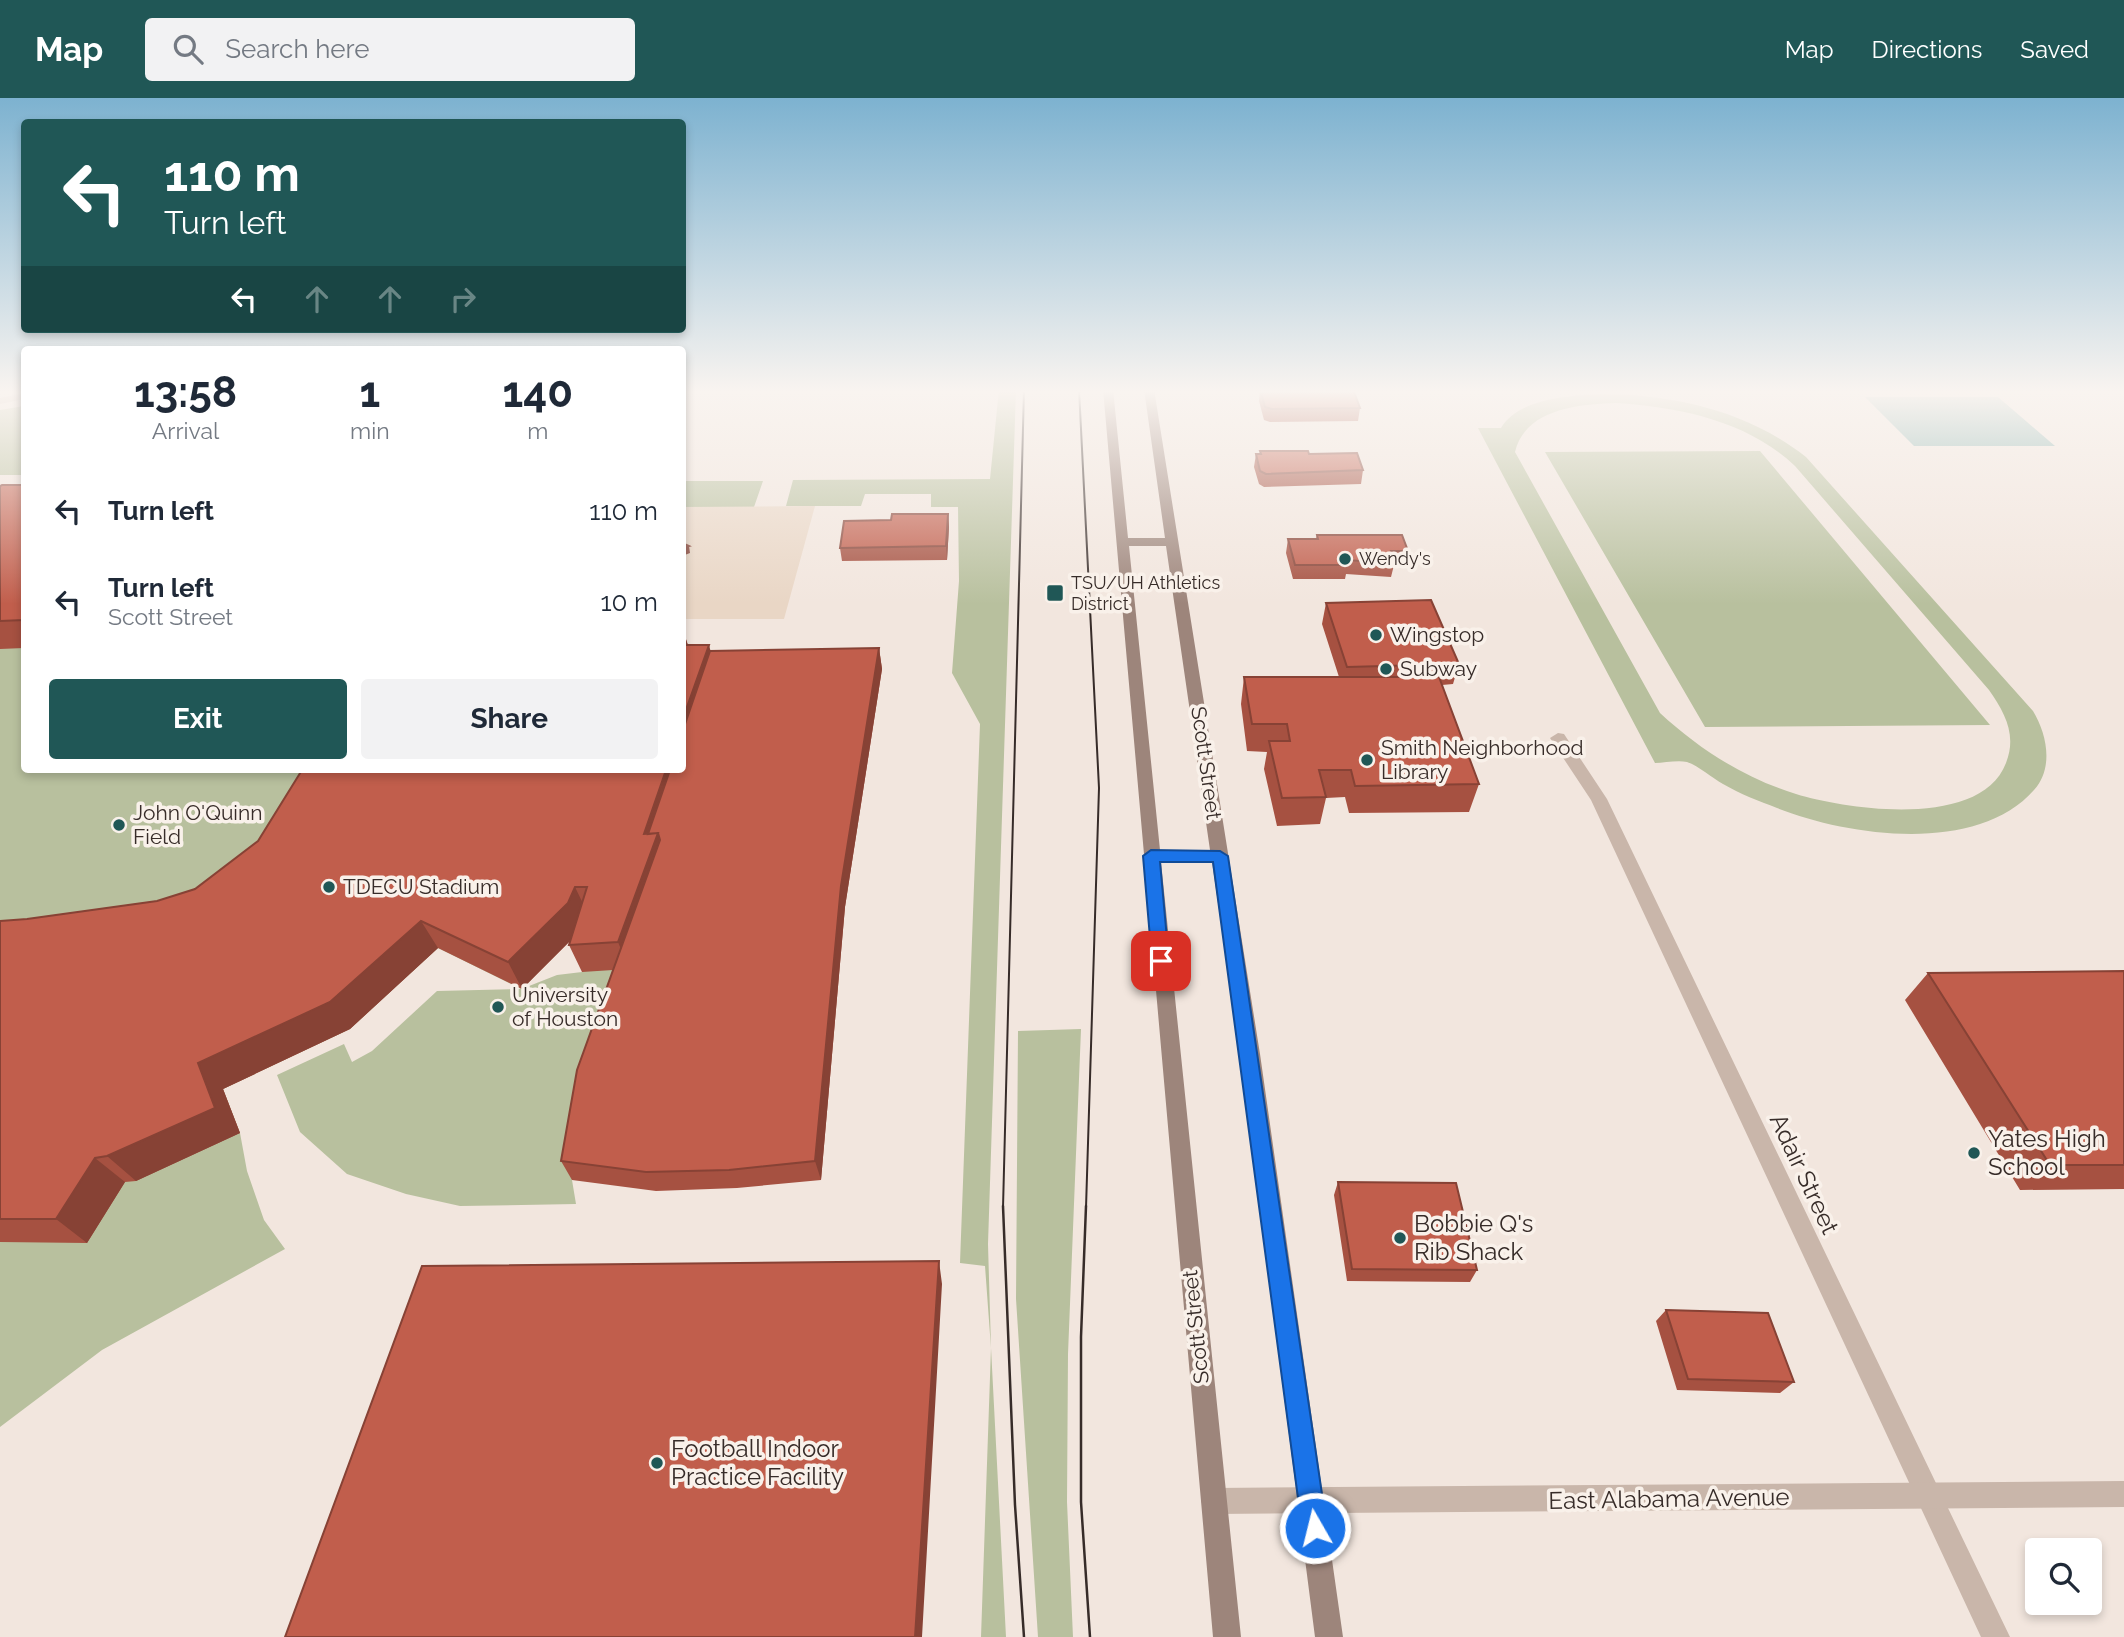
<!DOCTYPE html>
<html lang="en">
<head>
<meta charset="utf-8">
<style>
  :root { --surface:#fff; --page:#f2f2f3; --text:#1f2937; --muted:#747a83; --accent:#205756 }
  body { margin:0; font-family:Raleway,sans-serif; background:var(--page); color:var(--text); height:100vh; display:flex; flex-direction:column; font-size:26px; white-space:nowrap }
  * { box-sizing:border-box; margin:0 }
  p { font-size:23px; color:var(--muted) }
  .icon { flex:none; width:38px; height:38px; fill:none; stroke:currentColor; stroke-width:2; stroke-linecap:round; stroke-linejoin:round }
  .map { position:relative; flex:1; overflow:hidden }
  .side { position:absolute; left:21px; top:248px; width:665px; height:427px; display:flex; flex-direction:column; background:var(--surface); border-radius:7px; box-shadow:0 4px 10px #0003 }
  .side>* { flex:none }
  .guide { position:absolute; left:21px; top:21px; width:665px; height:214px; border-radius:7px; box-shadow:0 4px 10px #0003; background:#205756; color:#fff; overflow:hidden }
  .controls { position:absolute; left:2025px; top:1440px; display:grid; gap:14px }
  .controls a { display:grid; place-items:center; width:77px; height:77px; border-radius:7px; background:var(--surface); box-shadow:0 4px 10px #0003; font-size:35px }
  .pin { position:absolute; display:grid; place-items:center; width:60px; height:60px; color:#fff; margin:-30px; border-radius:14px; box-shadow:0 4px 10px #0006 }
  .me { position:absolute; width:77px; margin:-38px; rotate:352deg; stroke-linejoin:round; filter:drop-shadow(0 0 5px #0008) }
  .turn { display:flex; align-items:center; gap:24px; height:147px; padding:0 28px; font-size:32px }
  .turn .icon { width:91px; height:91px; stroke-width:2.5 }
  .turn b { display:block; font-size:49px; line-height:60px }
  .lanes { display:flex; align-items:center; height:66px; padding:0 28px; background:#0003; justify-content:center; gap:35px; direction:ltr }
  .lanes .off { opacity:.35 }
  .eta { display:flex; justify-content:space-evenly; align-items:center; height:119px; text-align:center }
  .eta b { font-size:42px; font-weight:700; line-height:49px }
  .primary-button { display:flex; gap:14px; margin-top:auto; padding:14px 28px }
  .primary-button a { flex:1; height:80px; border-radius:7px; background:var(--accent); color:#fff; font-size:28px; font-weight:700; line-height:80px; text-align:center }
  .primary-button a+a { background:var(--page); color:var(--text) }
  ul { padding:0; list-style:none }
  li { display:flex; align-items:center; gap:21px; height:91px; padding:0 28px }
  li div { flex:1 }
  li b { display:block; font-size:26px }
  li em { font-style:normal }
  header { display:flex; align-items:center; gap:42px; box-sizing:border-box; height:98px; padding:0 35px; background:var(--accent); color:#fff }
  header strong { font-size:33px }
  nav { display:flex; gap:38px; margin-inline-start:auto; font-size:24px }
  .search { width:490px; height:63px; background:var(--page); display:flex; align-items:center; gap:18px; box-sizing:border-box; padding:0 24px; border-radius:7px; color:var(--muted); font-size:26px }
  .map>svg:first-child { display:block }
  .green { fill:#b8c09e; fill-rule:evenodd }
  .plaza { fill:#e9d6c5 }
  .water { fill:#7eaeab }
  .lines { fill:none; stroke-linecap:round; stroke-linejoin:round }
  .minor { fill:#c9b6aa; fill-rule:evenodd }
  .tertiary { fill:#c9b6aa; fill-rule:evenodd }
  .secondary { fill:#9d857b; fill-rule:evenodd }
  .tram-far1 { stroke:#372c29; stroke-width:2 }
  .tram { stroke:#372c29; stroke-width:2.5 }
  .wall { fill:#a65141 }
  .shaded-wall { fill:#874235 }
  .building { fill:#c15e4c; stroke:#874235; stroke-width:2 }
  .route { fill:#1a73e8; stroke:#114b97; stroke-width:2 }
  .poi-dot { fill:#205756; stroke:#f9f1ea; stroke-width:2.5 }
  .labels { text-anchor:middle; stroke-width:7; stroke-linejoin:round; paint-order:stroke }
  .far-poi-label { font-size:18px; fill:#372c29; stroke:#f9f1ea; text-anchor:start }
  .poi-label { font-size:21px; fill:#372c29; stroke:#f9f1ea; text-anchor:start }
  .street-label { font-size:21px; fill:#372c29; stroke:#f9f1ea }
  .near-poi-label { font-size:24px; fill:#372c29; stroke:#f9f1ea; text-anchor:start }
  .near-street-label { font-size:24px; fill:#372c29; stroke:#f9f1ea }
</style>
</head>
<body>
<header>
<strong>Map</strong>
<div class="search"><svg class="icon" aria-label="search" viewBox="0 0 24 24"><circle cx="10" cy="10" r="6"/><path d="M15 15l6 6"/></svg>Search here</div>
<nav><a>Map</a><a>Directions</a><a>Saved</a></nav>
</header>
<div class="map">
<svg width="2124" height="1539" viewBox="0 0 2124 1539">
  <rect width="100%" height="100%" fill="#f2e6de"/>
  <path class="green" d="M 999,291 L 1016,291 L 988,1146 L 991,1250 L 1006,1539 L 981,1539 L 991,1250 L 985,1168 L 960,1165 L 980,626 L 952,575 L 959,483 L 958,409 L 931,409 L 931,396 L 865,396 L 861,408 L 786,408 L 793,382 L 990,381 Z
    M 1600,296 C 1673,296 1748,313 1806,359 L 2033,613 C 2047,636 2054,670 2034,692 C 1977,757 1848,738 1777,710 C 1759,703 1740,696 1723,686 C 1712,680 1699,668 1687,664 C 1677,662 1664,665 1655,665 L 1478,330 L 1501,330 C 1519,300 1569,298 1600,296 ZM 1616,305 C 1679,309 1748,323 1795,368 L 1989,592 C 2005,615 2017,637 2006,665 C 1981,731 1848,712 1796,696 C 1744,680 1699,651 1660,615 L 1515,354 C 1525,311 1579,306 1616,305 Z
    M 24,308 L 24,377 L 0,377 L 0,312 Z
    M 1760,353 L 1990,627 L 1705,629 L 1545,354 Z
    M 682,383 L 763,383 L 754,409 L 683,409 Z
    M 24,409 L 24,672 L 682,672 L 682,549 L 716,574 L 572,1082 L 576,1106 L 460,1108 L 406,1096 L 347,1076 L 300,1034 L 277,977 L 344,946 L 352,964 L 372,953 L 437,893 L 521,891 L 438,850 L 350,931 L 223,991 L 240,1035 L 247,1073 L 264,1122 L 285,1151 L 102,1252 L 0,1329 L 0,416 ZM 588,817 L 582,874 L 557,877 L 524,890 Z
    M 1081,931 L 1068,1256 L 1067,1404 L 1073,1539 L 1038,1539 L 1016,1201 L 1018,933 Z"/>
  <path class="plaza" d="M 815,408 L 784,521 L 683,521 L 682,409 Z"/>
  <path class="water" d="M 1865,299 L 1998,299 L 2055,348 L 1914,348 Z"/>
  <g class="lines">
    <path class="minor" d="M 24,295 L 24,301 L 0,306 L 0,300 Z
      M 1558,635 L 1564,636 L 1607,701 L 2010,1539 L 1981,1539 L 1591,702 L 1550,640 Z"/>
    <path class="tertiary" d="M 2124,1383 L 2124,1409 L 1214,1416 L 1205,1412 L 1201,1403 L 1205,1394 L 1214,1390 Z"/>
    <path class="secondary" d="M 1103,291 L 1113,291 L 1128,440 L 1165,440 L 1144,291 L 1154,291 L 1260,956 L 1343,1539 L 1315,1539 L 1240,956 L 1212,764 L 1161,764 L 1241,1539 L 1213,1539 ZM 1129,448 L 1166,448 L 1210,752 L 1160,752 Z"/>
    <path class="tram-far1" d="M 1079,291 L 1099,690 L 1086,1110
      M 1003,1110 L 1024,291"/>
    <path class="tram" d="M 1003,1108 L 1015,1407 L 1024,1539
      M 1086,1108 L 1081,1239 L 1081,1404 L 1090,1539"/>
  </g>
  <path class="wall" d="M 1260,291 L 1360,310 L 1358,323 L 1270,324 L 1264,322 L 1259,303 Z
    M 1260,353 L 1309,356 L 1363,372 L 1361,386 L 1264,389 L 1259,386 L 1254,369 L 1256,356 L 1260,356 Z
    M 24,387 L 24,550 L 0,551 L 0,388 Z
    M 948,416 L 949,429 L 947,462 L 842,463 L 840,450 Z
    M 1317,437 L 1408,453 L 1404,467 L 1394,467 L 1391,479 L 1346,476 L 1345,481 L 1293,481 L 1286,455 L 1288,441 L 1316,441 Z
    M 1326,505 L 1459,566 L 1453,586 L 1442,587 L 1479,686 L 1469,714 L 1349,715 L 1345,699 L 1326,700 L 1320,726 L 1277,728 L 1264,671 L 1267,654 L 1247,653 L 1241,606 L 1244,579 L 1339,579 L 1322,526 Z
    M 682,529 L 688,547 L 710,553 L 879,550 L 882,571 L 845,809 L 821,1082 L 737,1090 L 656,1093 L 572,1082 L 561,1063 L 613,872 L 582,874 L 569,847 L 570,843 L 522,891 L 438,850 L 350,931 L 223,991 L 240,1035 L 136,1083 L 125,1084 L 87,1145 L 0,1144 L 0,823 L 27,821 L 157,803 L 682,672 Z
    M 2124,873 L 2124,1091 L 2020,1092 L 1905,902 L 1928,875 Z
    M 1338,1084 L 1477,1172 L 1470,1184 L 1347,1183 L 1334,1097 Z
    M 1666,1212 L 1794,1284 L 1780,1295 L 1677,1292 L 1656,1223 Z"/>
  <path class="shaded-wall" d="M 948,416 L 949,429 L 947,462 L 946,448 Z
    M 689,448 L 690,455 L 682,458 L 682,450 Z
    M 682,529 L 688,548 L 682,572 Z
    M 709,547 L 716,574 L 629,871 L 618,844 L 644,736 L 666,672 L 682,672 L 682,623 Z
    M 879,550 L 882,571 L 845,809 L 821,1082 L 815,1063 L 841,788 Z
    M 575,789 L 588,816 L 580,833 L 522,891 L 508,864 Z
    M 421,823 L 438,850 L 350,931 L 223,991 L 240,1035 L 136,1083 L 107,1058 L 198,965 Z
    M 95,1060 L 125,1084 L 87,1145 L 56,1121 Z
    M 939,1163 L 942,1186 L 922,1539 L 915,1539 Z"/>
  <path class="building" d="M 1260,291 L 1353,291 L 1360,310 L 1272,311 L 1265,309 Z
    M 1260,353 L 1308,353 L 1309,356 L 1357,355 L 1363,372 L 1266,376 L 1260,373 L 1256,356 L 1261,356 Z
    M 2,387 L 24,387 L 24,522 L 0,523 L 0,388 Z
    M 892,416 L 948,416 L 946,448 L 840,450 L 844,423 L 891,422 Z
    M 1317,437 L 1402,437 L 1408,453 L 1391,453 L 1395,465 L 1346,462 L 1348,467 L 1295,467 L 1288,441 L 1318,441 Z
    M 682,445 L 689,448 L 682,450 Z
    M 1431,502 L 1459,566 L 1347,569 L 1326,505 Z
    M 682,547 L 709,547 L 682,623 Z
    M 879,550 L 841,788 L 815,1063 L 729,1072 L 646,1074 L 561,1063 L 577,972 L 660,742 L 658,735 L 648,736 L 670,672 L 682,672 L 682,635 L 710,553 Z
    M 1244,579 L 1439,579 L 1479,686 L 1355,688 L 1351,672 L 1319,672 L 1326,699 L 1282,700 L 1269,643 L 1290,643 L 1287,626 L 1252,626 Z
    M 302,672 L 666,672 L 644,736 L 658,735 L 618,844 L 569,847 L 587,789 L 575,789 L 568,805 L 508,864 L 421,823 L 330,904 L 198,965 L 215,1010 L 107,1058 L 95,1060 L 56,1121 L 0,1121 L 0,823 L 27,821 L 157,803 L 195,791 L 258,743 Z
    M 2124,873 L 2124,1067 L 2050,1067 L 1928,875 Z
    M 1338,1084 L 1456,1085 L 1477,1172 L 1352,1171 Z
    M 939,1163 L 915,1539 L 285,1539 L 422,1168 Z
    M 1666,1212 L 1768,1215 L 1794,1284 L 1688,1281 Z"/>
  <linearGradient id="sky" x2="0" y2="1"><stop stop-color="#7db2d0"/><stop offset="0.58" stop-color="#f9f4f0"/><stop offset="1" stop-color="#f9f4f0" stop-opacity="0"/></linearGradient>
  <rect width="2124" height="506" fill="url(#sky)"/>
  <path class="route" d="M 1151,752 L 1220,753 L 1228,758 L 1327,1430 L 1323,1438 L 1315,1442 L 1306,1438 L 1302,1430 L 1213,764 L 1160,764 L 1169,863 L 1167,867 L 1155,867 L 1152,863 L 1143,758 Z"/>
  <g class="poi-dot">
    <circle cx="1345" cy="461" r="7"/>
    <rect x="1046" y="486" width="18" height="18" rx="3.5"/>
    <circle cx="1376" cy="537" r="7"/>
    <circle cx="1386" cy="571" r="7"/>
    <circle cx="1367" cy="662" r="7"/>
    <circle cx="119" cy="727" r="7"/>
    <circle cx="329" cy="789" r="7"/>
    <circle cx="498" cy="909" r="7"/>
    <circle cx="1974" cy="1055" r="7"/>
    <circle cx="1400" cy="1140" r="7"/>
    <circle cx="657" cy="1365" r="7"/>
  </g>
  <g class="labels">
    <g class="far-poi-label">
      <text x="1359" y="467">Wendy's</text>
      <text x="1071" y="491">TSU/UH Athletics<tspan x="1071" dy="21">District</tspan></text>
    </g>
    <g class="poi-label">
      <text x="1390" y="544">Wingstop</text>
      <text x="1400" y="578">Subway</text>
      <text x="1381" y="657">Smith Neighborhood<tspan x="1381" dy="24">Library</tspan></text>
      <text x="133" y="722">John O'Quinn<tspan x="133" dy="24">Field</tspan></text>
      <text x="343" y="796">TDECU Stadium</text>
      <text x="512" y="904">University<tspan x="512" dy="24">of Houston</tspan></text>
    </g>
    <g class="street-label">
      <text transform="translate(1206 665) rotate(82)" y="7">Scott Street</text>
      <text transform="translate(1196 1229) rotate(-96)" y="7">Scott Street</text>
    </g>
    <g class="near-poi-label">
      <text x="1988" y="1049">Yates High<tspan x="1988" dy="28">School</tspan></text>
      <text x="1414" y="1134">Bobbie Q's<tspan x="1414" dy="28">Rib Shack</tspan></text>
      <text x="671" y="1359">Football Indoor<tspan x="671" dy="28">Practice Facility</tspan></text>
    </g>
    <g class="near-street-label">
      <text transform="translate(1804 1076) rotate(65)" y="8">Adair Street</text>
      <text transform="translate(1669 1401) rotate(-1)" y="8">East Alabama Avenue</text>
    </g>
  </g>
</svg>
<div class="controls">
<a><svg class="icon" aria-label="search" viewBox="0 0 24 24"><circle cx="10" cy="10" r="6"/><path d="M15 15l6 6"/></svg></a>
</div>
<div class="pin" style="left:1161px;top:863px;background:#d93025"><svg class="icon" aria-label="arrive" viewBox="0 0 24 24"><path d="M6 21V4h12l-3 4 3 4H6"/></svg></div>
<svg class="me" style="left:1315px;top:1430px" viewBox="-20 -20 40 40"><circle r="17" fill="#1a73e8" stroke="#fff" stroke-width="3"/><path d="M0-11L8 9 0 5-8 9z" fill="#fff"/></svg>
<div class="guide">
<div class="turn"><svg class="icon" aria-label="left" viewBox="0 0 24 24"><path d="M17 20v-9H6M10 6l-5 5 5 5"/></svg><div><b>110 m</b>Turn left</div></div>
<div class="lanes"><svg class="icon" aria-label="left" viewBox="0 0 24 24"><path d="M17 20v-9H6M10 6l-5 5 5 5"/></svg><svg class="icon off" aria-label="ahead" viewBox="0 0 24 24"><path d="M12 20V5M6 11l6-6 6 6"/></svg><svg class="icon off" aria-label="ahead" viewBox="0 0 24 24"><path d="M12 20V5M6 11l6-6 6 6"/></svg><svg class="icon off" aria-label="right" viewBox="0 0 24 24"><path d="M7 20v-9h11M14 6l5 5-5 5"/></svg></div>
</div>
<section class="side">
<div class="eta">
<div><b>13:58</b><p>Arrival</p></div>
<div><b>1</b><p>min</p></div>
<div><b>140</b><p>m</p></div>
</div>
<ul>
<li><svg class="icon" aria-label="left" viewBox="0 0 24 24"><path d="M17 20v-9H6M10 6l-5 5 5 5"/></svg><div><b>Turn left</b></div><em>110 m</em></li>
<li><svg class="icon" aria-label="left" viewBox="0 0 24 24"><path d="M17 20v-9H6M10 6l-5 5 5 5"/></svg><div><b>Turn left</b><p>Scott Street</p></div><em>10 m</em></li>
</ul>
<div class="primary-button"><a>Exit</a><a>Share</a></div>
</section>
</div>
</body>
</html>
